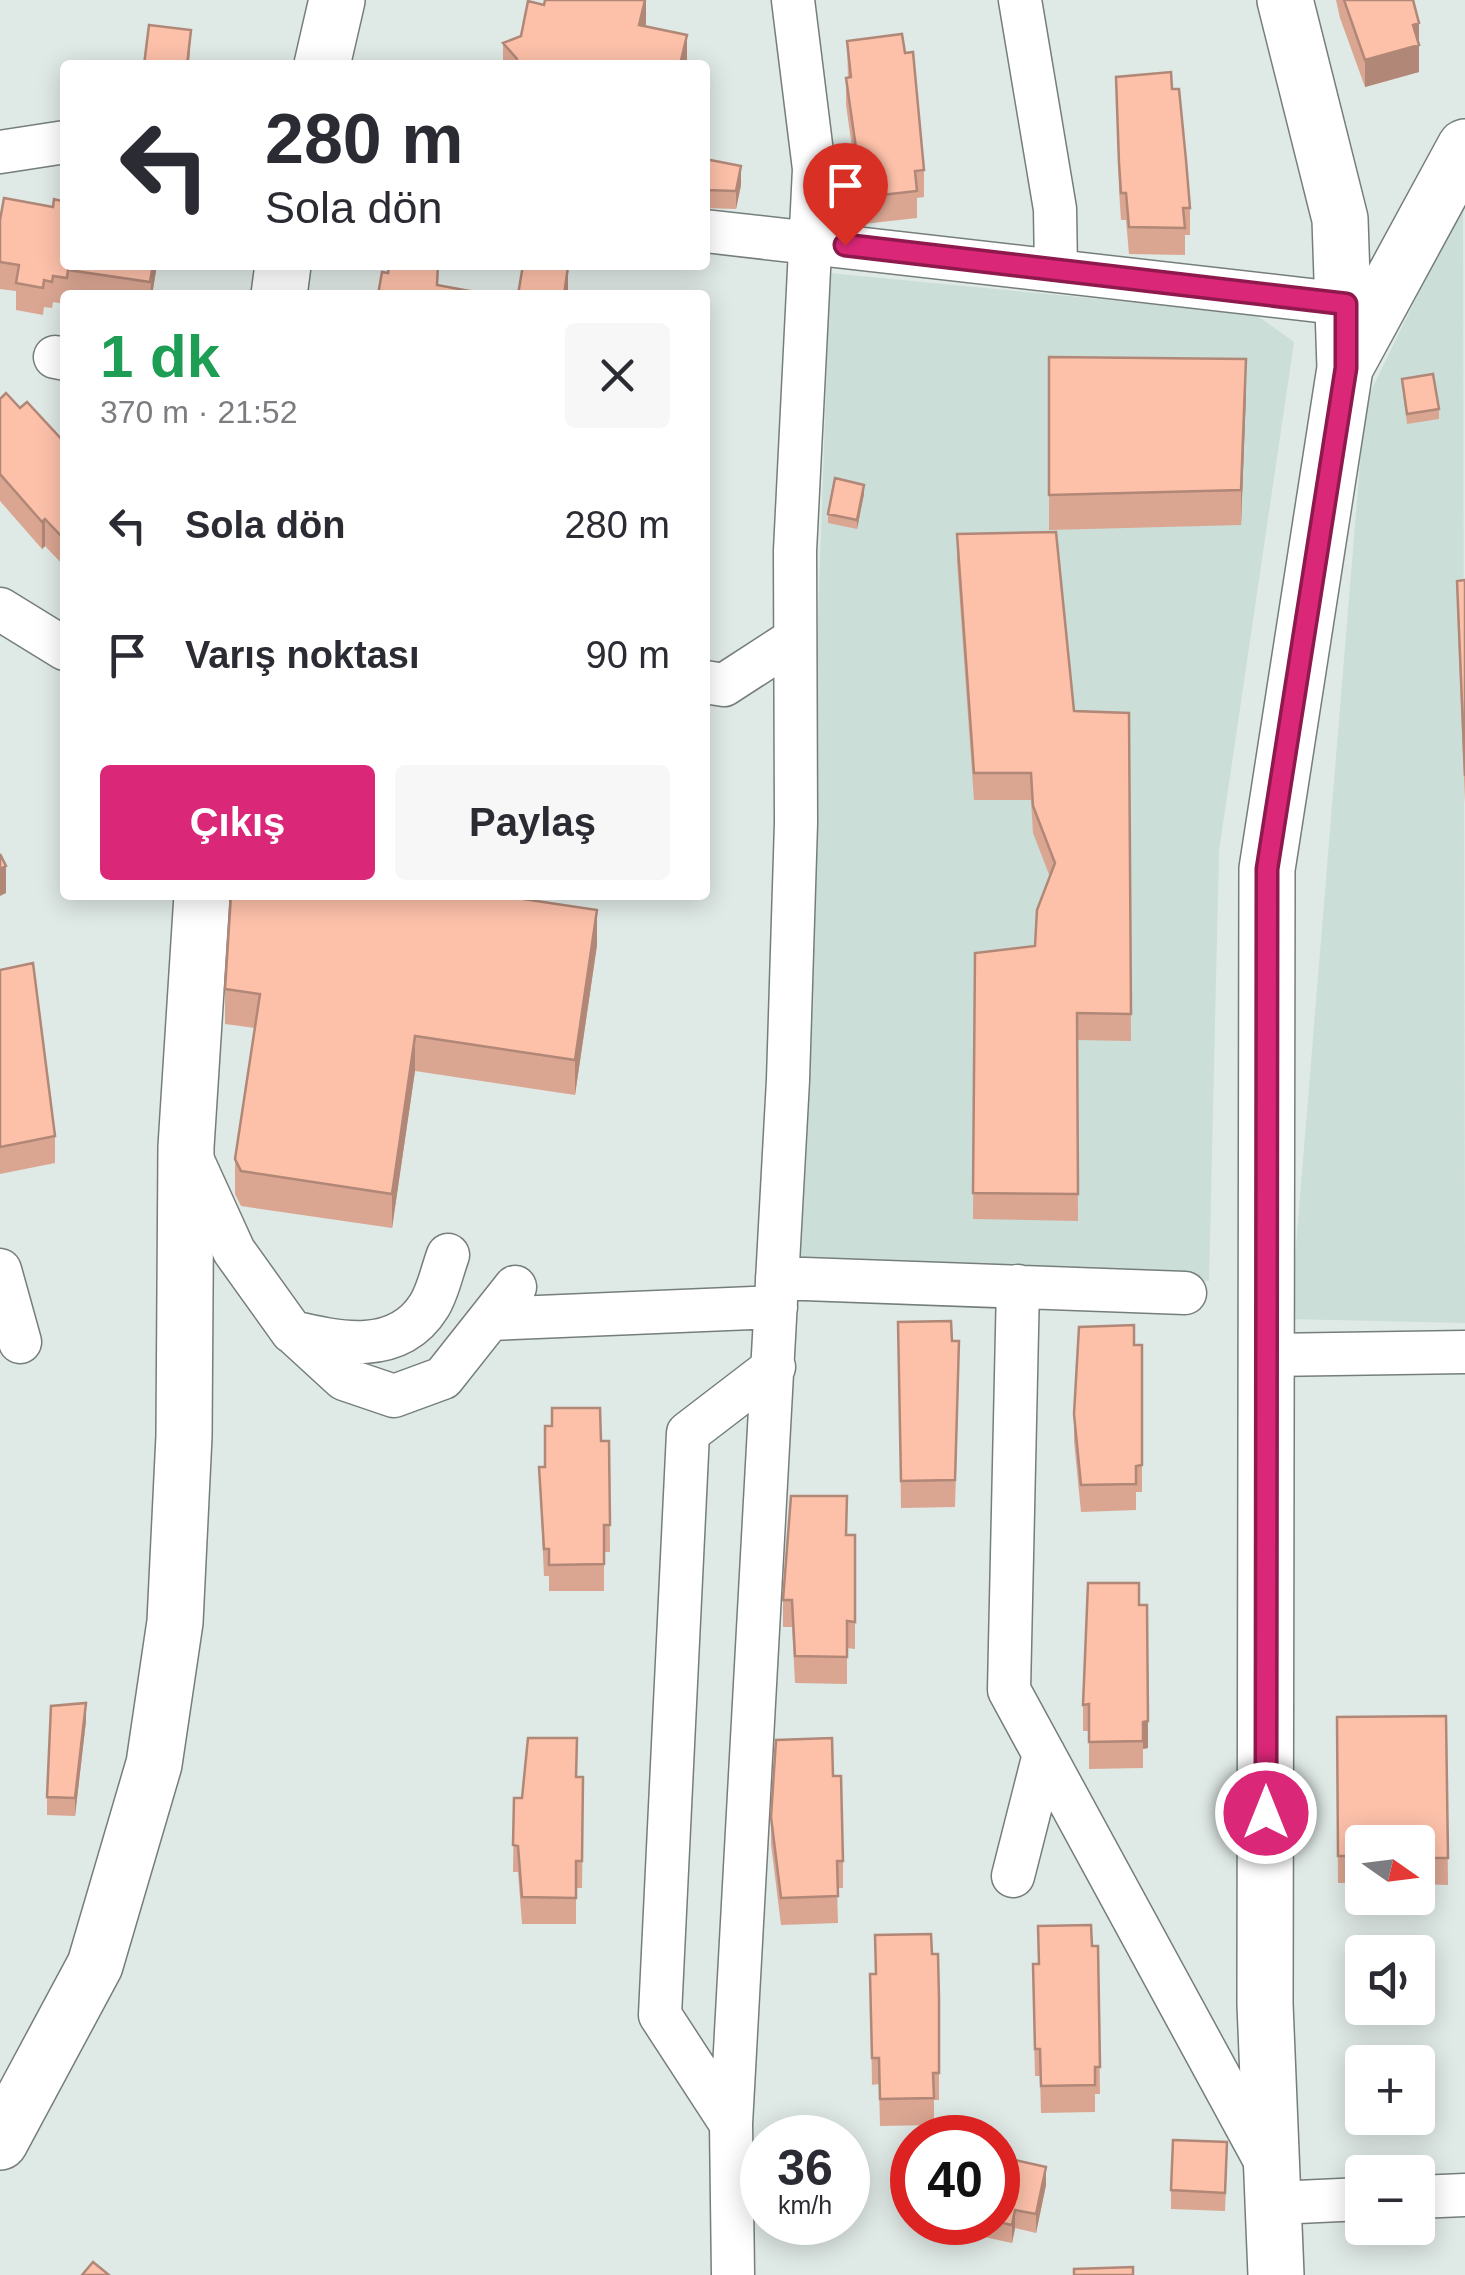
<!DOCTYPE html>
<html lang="tr">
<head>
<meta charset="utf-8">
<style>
  :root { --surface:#fff; --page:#f7f7f7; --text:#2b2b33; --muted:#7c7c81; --accent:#db2777 }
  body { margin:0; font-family:Helvetica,sans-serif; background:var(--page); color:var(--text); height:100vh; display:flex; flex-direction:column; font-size:38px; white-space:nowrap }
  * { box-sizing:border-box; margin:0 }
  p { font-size:32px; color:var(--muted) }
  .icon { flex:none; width:55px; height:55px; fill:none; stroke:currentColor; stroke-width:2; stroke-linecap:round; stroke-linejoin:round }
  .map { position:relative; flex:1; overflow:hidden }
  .sheet { position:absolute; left:60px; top:290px; width:650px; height:610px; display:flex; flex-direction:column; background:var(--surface); border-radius:10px; box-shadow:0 5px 25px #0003 }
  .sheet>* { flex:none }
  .top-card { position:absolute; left:60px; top:60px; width:650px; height:210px; border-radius:10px; box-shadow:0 5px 25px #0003; background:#fff; color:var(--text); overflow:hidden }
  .needle { width:65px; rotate:104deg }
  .tools { position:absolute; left:1345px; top:1825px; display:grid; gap:20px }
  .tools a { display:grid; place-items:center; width:90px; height:90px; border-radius:10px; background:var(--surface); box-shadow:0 5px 25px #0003; font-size:50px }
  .speed { position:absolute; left:740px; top:2115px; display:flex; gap:20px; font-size:50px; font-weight:700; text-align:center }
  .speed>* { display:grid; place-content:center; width:130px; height:130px; border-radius:50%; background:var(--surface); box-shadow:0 5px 25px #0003; line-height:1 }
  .speed small { font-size:25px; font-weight:400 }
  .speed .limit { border:15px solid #d22; background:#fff; color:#111 }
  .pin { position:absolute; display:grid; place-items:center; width:85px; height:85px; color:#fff; margin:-102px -42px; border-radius:50% 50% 50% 0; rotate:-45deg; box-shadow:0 0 10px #0007 }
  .pin .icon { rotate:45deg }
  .me { position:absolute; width:110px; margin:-55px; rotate:0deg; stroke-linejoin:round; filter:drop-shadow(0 0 8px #0008) }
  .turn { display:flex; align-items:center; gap:35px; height:210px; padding:0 40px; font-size:45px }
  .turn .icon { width:130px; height:130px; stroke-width:2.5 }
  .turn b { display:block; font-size:70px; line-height:85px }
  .round { display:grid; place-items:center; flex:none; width:105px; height:105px; border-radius:10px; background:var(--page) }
  .summary { display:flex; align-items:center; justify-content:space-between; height:170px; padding:0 40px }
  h1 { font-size:60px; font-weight:600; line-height:75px; color:#1e9e55 }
  .cta { display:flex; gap:20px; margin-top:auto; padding:20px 40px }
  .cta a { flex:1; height:115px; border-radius:10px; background:var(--accent); color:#fff; font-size:40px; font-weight:600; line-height:115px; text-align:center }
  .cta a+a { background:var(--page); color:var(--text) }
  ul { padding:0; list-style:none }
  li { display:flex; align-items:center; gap:30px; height:130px; padding:0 40px }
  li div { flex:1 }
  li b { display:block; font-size:38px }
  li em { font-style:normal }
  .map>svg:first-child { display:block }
  .built { fill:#cbded7 }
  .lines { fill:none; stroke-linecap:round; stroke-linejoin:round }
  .street-casing { stroke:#757e7b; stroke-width:45 }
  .secondary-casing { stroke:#757e7b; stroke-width:58 }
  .street { stroke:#fff; stroke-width:42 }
  .secondary { stroke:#fff; stroke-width:55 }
  .wall { fill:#daa692 }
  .shaded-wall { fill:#b18777 }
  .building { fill:#fdc1aa; stroke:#b18777; stroke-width:2.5 }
  .route-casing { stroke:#8e194d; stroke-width:25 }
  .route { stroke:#db2777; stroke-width:18 }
</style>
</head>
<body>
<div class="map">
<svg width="1465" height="2275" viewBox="0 0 1465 2275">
  <rect width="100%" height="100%" fill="#dfe9e5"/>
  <path class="built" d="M 1463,202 L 1465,1323 L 1290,1319 L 1365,403 Z
    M 830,273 L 1255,314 L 1294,342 L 1219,851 L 1209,1281 L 796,1259 Z"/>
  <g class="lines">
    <g class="street-casing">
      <path id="street" d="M 1020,0 L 1055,209 L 1056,270
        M 0,152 L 65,142
        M 705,231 L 1345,304
        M 55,357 L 65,359
        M 0,609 L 65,649
        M 705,682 L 724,685 L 795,639
        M 189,1152 L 234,1251 L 292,1332 C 338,1343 398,1356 429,1306 C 438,1292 442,1271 448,1255
        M 0,1270 L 20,1342
        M 777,1278 L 1185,1293
        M 1018,1286 L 1009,1690 L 1269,2168
        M 491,1319 L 776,1307
        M 296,1335 L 344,1379 L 394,1396 L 443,1378 L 515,1287
        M 1267,1355 L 1465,1352
        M 1013,1876 L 1044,1754
        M 731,2124 L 660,2015 L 688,1433 L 774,1367
        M 1418,2197 L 1465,2195
        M 1276,2203 L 1362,2199
        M 733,2275 L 731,2124 L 788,1080 L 796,823 L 795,551 L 814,169 L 793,0"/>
    </g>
    <g class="secondary-casing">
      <path id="secondary" d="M 322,65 L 337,0
        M 279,295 L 283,265
        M 1347,364 L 1465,147
        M 0,2142 L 95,1965 L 154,1764 L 175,1622 L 184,1436 L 186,1147 L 202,895
        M 1276,2275 L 1265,2004 L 1267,869 L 1345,368 L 1340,219 L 1285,0"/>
    </g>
    <use href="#street" class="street"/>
    <use href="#secondary" class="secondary"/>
  </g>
  <path class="wall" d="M 646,0 L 646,26 L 687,65 L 503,65 L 503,43 L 521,36 L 544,5 Z
    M 1336,0 L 1413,0 L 1419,23 L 1419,72 L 1365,87 L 1340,18 Z
    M 847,41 L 924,170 L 924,197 L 917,198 L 917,218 L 863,224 L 846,105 L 846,78 L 848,78 Z
    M 1116,77 L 1190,208 L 1190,235 L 1185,235 L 1185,255 L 1129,254 L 1126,220 L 1121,220 L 1119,190 Z
    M 705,159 L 741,185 L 736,209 L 705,208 Z
    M 0,220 L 65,265 L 157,265 L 152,295 L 65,295 L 65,304 L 53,302 L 52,308 L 44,307 L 43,315 L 16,310 L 16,291 L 0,289 Z
    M 1049,357 L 1246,394 L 1241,525 L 1049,530 Z
    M 1402,379 L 1439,409 L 1439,419 L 1407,424 Z
    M 0,399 L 20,408 L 65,443 L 65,567 L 45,546 L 42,549 L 0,501 Z
    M 864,494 L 857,529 L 828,523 L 828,514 Z
    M 957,534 L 1074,711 L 1129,713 L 1131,1041 L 1077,1040 L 1078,1221 L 973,1219 L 975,953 L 1035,946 L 1050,877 L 1033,833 L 1031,800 L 974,800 L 957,561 Z
    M 1465,580 L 1465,803 L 1457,608 L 1457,581 Z
    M 597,945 L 575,1095 L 415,1071 L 392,1228 L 241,1206 L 235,1194 L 235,1159 L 255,1028 L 225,1024 L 225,989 Z
    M 0,970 L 55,1136 L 55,1163 L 0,1174 Z
    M 898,1322 L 952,1341 L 959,1367 L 955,1507 L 901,1508 Z
    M 1134,1345 L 1142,1345 L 1142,1492 L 1136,1492 L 1136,1510 L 1081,1512 L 1074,1441 L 1074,1414 Z
    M 601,1441 L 609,1441 L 610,1552 L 604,1552 L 604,1591 L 549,1591 L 549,1576 L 544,1576 L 539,1467 L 545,1467 Z
    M 847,1535 L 855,1535 L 855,1649 L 847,1648 L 847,1684 L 795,1683 L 792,1627 L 783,1627 L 783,1600 Z
    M 1139,1605 L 1148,1748 L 1143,1749 L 1143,1768 L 1089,1769 L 1089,1731 L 1083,1731 L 1083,1705 Z
    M 1446,1716 L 1448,1885 L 1418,1884 L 1418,1842 L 1362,1842 L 1362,1883 L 1338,1883 L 1337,1717 Z
    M 86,1721 L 75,1816 L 47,1815 L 47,1797 Z
    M 833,1776 L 843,1861 L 843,1888 L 837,1888 L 838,1923 L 781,1925 L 771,1844 L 771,1817 Z
    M 577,1777 L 583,1804 L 582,1888 L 576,1888 L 576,1924 L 522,1924 L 518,1872 L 513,1872 L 514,1798 L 522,1798 Z
    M 1092,1946 L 1098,1946 L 1100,2094 L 1095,2094 L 1095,2112 L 1041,2113 L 1040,2076 L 1035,2076 L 1033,1991 L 1038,1964 Z
    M 932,1954 L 939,1999 L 939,2100 L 934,2100 L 934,2125 L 880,2126 L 879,2084 L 872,2085 L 870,1974 L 875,1974 Z
    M 1227,2161 L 1225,2211 L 1171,2209 L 1171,2190 Z
    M 998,2170 L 1046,2185 L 1036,2233 L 1015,2228 L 1012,2243 L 970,2234 L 970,2222 L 998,2222 Z"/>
  <path class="shaded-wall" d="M 645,0 L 646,0 L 646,27 L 639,25 Z
    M 1419,23 L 1419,72 L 1365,87 L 1365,60 L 1413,25 Z
    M 191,30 L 189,65 L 187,65 Z
    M 687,35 L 687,65 L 680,65 Z
    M 741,166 L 741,185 L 736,209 L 736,191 Z
    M 153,265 L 157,265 L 152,295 L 150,295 Z
    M 568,267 L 568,295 L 564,295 Z
    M 1246,359 L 1246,394 L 1241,525 L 1241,490 Z
    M 864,485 L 864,494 L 857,529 L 857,520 Z
    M 45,519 L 45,546 L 42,549 L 42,522 Z
    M 6,866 L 6,893 L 0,896 L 0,869 Z
    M 597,910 L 597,945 L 575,1095 L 575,1060 Z
    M 415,1036 L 415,1071 L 392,1228 L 392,1194 Z
    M 86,1703 L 86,1721 L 75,1816 L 75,1798 Z
    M 1148,1721 L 1148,1748 L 1143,1749 L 1143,1722 Z
    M 1046,2167 L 1046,2185 L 1036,2233 L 1036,2214 Z
    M 1015,2210 L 1015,2228 L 1012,2243 L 1012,2225 Z"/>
  <path class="building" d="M 545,0 L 645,0 L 639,25 L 687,35 L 680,65 L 516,65 L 517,59 L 503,43 L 521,36 L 528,1 L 544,5 Z
    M 1344,0 L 1413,0 L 1419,23 L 1413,25 L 1419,45 L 1365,60 Z
    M 149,25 L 191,30 L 187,65 L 144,65 Z
    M 902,34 L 905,53 L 913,52 L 924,170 L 915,171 L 917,191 L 863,197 L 846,78 L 851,77 L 847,41 Z
    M 1171,72 L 1172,89 L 1179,89 L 1186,160 L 1190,208 L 1183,208 L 1185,228 L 1129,227 L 1126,193 L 1121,193 L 1119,163 L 1116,77 Z
    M 705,159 L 741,166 L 736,191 L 705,190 Z
    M 4,198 L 53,207 L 54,199 L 65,202 L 65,265 L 153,265 L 150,282 L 68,270 L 67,278 L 53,276 L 52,282 L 44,280 L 43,288 L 16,283 L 19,265 L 0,262 L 0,220 Z
    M 389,265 L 438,265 L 437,285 L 491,295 L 378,295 L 382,272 L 388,273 Z
    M 523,265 L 556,265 L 568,267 L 564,295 L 518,295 Z
    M 1049,357 L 1246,359 L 1241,490 L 1049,495 Z
    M 1433,374 L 1439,409 L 1407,414 L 1402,379 Z
    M 6,393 L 20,408 L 27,402 L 65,443 L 65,540 L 45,519 L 42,522 L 0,474 L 0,399 Z
    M 835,478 L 864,485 L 857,520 L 828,514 Z
    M 1056,532 L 1074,711 L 1129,713 L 1131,1014 L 1077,1013 L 1078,1194 L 973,1193 L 975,953 L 1035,946 L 1037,910 L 1055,863 L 1033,806 L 1031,773 L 974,773 L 957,534 Z
    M 1465,580 L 1465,776 L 1457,581 Z
    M 0,854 L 6,866 L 0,869 Z
    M 231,895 L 496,895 L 597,910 L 575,1060 L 415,1036 L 392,1194 L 241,1171 L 235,1159 L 260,994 L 225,989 Z
    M 33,963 L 55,1136 L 0,1147 L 0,970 Z
    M 951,1321 L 952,1341 L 959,1341 L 955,1480 L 901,1481 L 898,1322 Z
    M 1134,1325 L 1134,1345 L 1142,1345 L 1142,1465 L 1136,1466 L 1136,1484 L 1081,1485 L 1074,1414 L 1079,1327 Z
    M 552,1408 L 600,1408 L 601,1441 L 609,1441 L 610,1525 L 604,1525 L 604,1564 L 549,1565 L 549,1549 L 544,1549 L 539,1467 L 545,1467 L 545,1426 L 552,1426 Z
    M 791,1496 L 847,1496 L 846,1535 L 855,1535 L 855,1622 L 847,1621 L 847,1657 L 795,1656 L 792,1600 L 783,1600 Z
    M 1088,1583 L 1139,1583 L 1139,1605 L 1147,1605 L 1148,1721 L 1143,1722 L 1143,1741 L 1089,1742 L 1089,1704 L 1083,1705 Z
    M 86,1703 L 75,1798 L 47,1797 L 51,1706 Z
    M 1446,1716 L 1448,1858 L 1418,1858 L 1418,1842 L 1362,1842 L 1362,1856 L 1338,1856 L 1337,1717 Z
    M 528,1738 L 577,1738 L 576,1777 L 583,1777 L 582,1861 L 576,1861 L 576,1898 L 522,1897 L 518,1846 L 513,1845 L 514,1798 L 522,1798 Z
    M 832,1738 L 833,1776 L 841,1776 L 843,1861 L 837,1861 L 838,1896 L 781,1898 L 771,1817 L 776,1740 Z
    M 1091,1925 L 1092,1946 L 1098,1946 L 1100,2067 L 1095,2067 L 1095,2085 L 1041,2086 L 1040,2049 L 1035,2049 L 1033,1964 L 1039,1964 L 1038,1926 Z
    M 931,1934 L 932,1954 L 938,1954 L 939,1999 L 939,2073 L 933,2073 L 934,2098 L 880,2099 L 879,2058 L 872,2058 L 870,1974 L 876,1974 L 875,1935 Z
    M 1173,2140 L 1227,2142 L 1225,2193 L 1171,2190 Z
    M 1006,2158 L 1046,2167 L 1036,2214 L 1015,2210 L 1012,2225 L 998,2222 L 998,2170 L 1003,2171 Z
    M 93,2262 L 109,2275 L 82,2275 Z
    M 1133,2267 L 1133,2275 L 1074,2275 L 1074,2269 Z"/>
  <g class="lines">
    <g class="route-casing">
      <path id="route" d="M 845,245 L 1346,304 L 1346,368 L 1267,869 L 1266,1813"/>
    </g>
    <use href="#route" class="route"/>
  </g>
</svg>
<div class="tools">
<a><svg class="needle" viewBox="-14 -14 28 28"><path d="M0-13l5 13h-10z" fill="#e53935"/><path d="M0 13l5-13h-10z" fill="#7c7c81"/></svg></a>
<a><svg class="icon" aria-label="sound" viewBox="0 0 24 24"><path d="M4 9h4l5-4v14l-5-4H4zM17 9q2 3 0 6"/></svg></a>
<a>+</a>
<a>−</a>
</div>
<div class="speed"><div>36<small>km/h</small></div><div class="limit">40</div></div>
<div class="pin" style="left:845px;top:245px;background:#d93025"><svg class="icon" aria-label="arrive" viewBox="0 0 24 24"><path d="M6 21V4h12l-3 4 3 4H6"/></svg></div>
<svg class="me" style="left:1266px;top:1813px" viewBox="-20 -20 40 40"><circle r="17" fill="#db2777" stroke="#fff" stroke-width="3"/><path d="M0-11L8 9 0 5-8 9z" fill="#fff"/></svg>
<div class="top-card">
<div class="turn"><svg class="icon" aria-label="left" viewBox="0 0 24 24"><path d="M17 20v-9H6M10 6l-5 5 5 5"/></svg><div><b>280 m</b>Sola dön</div></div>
</div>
<section class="sheet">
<div class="summary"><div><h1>1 dk</h1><p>370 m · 21:52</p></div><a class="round"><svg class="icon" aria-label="close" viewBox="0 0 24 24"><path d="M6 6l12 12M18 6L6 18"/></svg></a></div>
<ul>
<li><svg class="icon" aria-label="left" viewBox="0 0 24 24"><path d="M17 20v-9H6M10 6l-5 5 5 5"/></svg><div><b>Sola dön</b></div><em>280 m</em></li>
<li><svg class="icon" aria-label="arrive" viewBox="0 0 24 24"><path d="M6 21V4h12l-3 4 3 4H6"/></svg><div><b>Varış noktası</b></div><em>90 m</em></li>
</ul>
<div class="cta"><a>Çıkış</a><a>Paylaş</a></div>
</section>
</div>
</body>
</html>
